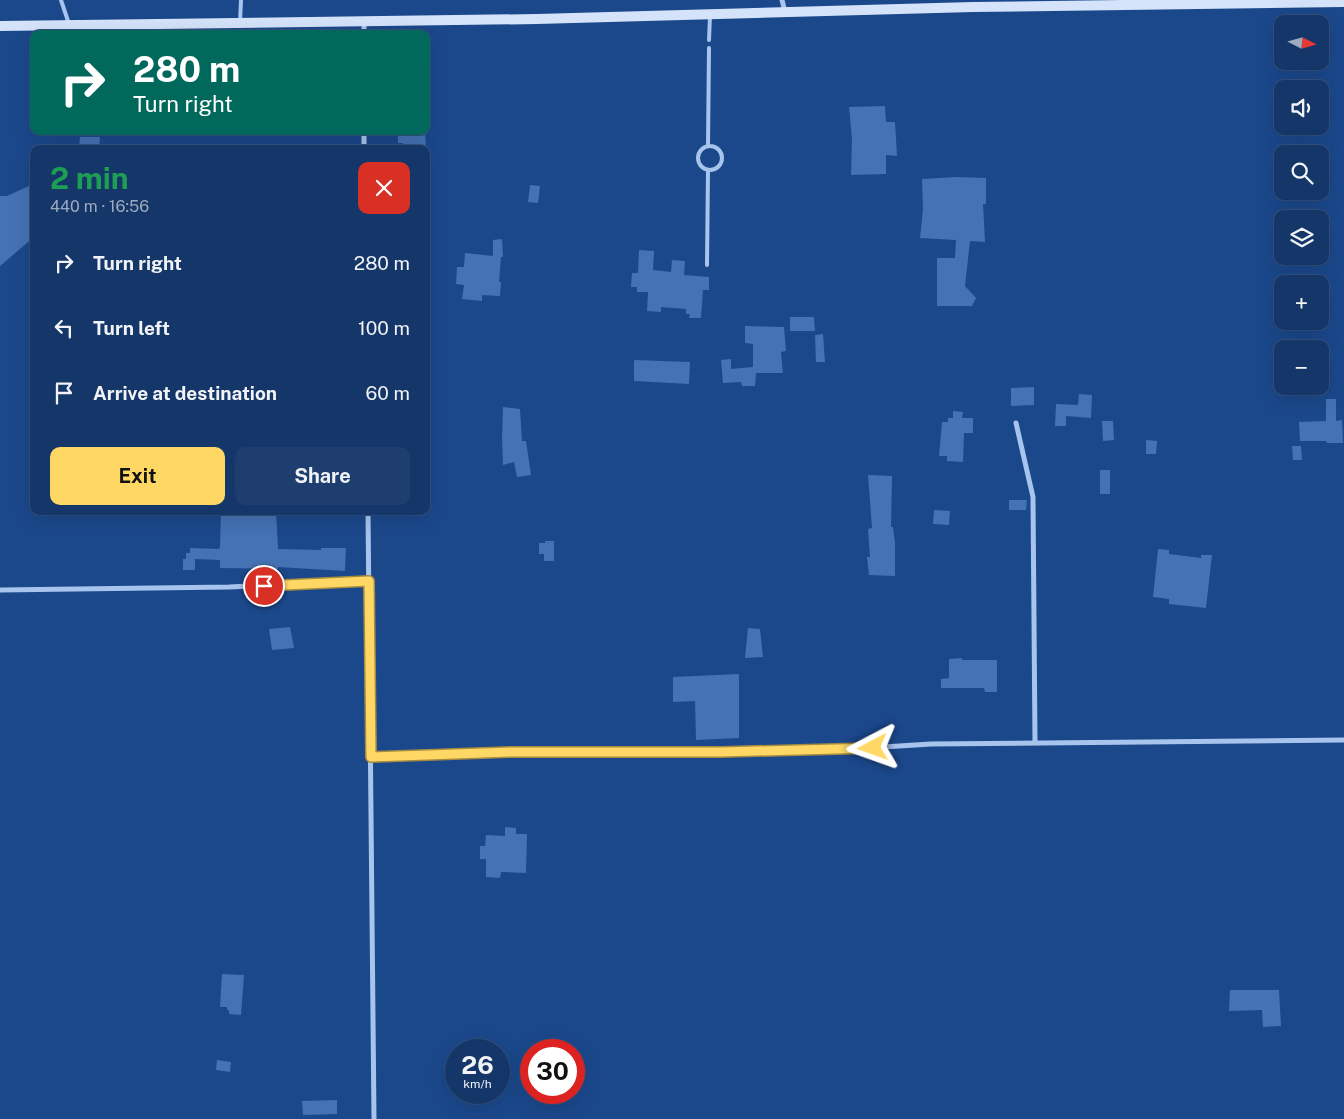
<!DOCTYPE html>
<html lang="en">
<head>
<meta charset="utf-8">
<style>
  :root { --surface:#143668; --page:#1d3e6e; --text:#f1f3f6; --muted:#9dabc0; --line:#33507c; --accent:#fed764 }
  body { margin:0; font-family:"Public Sans",sans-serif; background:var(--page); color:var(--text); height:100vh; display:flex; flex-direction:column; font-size:19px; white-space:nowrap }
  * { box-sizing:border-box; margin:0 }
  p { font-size:16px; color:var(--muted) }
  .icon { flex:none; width:28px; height:28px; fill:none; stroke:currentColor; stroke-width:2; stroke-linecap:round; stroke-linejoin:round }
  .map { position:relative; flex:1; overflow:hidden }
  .sheet { position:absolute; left:30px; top:145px; width:400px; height:370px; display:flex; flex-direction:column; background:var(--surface); border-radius:10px; box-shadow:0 5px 20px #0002,0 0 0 1px var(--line) }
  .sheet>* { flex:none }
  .banner { position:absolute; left:30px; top:30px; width:400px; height:105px; border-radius:10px; box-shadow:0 5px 20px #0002,0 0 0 1px var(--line); background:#00695c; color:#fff; overflow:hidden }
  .needle { width:32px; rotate:96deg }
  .fabs { position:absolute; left:1274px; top:15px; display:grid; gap:10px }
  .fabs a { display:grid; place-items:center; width:55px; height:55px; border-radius:10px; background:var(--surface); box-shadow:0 5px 20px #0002,0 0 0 1px var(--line); font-size:25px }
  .speed { position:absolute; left:445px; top:1039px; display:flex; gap:10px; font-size:25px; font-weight:700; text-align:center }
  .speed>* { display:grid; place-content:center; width:65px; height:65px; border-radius:50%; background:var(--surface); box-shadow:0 5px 20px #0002,0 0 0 1px var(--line); line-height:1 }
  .speed small { font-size:12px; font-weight:400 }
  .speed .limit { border:8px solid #d22; background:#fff; color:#111 }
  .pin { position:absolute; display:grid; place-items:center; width:42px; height:42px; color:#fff; margin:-21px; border:2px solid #fff; border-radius:50%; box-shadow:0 1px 5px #0007 }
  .me { position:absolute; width:55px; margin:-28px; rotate:266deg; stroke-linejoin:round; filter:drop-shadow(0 0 4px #0008) }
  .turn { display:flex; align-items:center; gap:18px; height:105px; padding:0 20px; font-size:22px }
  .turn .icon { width:65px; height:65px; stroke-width:2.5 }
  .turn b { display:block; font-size:35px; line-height:42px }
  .round { display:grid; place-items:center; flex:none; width:52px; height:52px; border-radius:10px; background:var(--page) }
  .head { display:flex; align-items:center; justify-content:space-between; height:85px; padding:0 20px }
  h1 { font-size:30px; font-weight:700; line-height:38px; color:#1e9e55 }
  .cta { display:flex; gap:10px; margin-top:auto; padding:10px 20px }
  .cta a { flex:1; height:58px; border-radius:10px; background:var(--accent); color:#111; font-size:20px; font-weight:700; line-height:58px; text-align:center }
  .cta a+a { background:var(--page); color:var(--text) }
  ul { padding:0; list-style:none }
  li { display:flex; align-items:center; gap:15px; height:65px; padding:0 20px }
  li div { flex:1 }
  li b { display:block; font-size:19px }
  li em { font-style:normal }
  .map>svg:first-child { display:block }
  .building { fill:#4472b3 }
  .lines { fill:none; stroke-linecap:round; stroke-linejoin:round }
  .lane { stroke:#a7c4ed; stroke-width:4 }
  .street { stroke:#a7c4ed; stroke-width:5 }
  .secondary { stroke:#d4e3f9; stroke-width:10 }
  .route-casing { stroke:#a58c41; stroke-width:12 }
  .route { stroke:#fed764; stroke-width:9 }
</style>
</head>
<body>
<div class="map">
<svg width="1344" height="1119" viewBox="0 0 1344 1119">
  <rect width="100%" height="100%" fill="#1b488b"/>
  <path class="building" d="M 885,106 L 886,122 L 895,122 L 897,156 L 886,155 L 886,174 L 851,175 L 852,139 L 849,107 Z
    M 398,131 L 425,131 L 426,149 L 404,149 L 403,143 L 398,143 Z
    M 80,137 L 100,137 L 99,149 L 79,149 Z
    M 957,177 L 986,178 L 986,204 L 983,204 L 985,242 L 970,241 L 965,286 L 976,298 L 972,306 L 937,306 L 937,258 L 955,258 L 956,240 L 920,238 L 923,209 L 922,179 Z
    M 530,185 L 540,186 L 538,203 L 528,202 Z
    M 29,186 L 34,188 L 34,237 L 0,266 L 0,196 L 7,196 Z
    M 502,239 L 503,257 L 501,257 L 499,282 L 501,282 L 500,296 L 482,295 L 482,301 L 462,299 L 464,285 L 456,284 L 457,267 L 464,267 L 465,253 L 493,256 L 493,240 Z
    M 639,250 L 654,251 L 653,270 L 671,272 L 672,260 L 685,261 L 684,275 L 709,277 L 709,290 L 703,290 L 701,318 L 689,318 L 690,314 L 686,314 L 686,309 L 661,307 L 661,312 L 647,311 L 648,292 L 637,292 L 637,287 L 631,287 L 632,273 L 638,273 Z
    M 790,317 L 814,317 L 815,331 L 790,331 Z
    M 745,326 L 784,327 L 786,351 L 781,352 L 783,373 L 756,373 L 755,386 L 742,386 L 741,382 L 723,383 L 721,360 L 731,359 L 731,369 L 753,367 L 753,344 L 745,343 Z
    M 823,334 L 825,362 L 816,362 L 815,335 Z
    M 634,360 L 690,362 L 689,384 L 634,381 Z
    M 1034,387 L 1034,405 L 1011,406 L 1011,388 Z
    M 1079,394 L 1092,395 L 1091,418 L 1066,416 L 1066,426 L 1055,426 L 1056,404 L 1078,405 Z
    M 1326,399 L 1336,399 L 1336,421 L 1342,420 L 1343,443 L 1327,443 L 1326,441 L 1300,441 L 1299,422 L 1326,421 Z
    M 503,407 L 520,409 L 522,441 L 526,441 L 531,475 L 517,477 L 514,462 L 503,465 L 502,439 Z
    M 953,411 L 963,412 L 962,418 L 973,418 L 973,433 L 964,433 L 963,462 L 947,461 L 947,456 L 939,456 L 942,422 L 948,422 L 948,418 L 953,418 Z
    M 1102,421 L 1113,421 L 1114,440 L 1103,441 Z
    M 1146,440 L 1157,441 L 1156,454 L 1146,454 Z
    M 1292,446 L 1301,446 L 1302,460 L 1293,460 Z
    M 1100,470 L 1110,470 L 1110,494 L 1100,494 Z
    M 868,475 L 892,476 L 891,527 L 893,527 L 895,543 L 895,576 L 869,575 L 867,557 L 870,557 L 868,529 L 872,528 Z
    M 1009,500 L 1027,500 L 1026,510 L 1009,510 Z
    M 934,510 L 950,511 L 949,525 L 933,524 Z
    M 221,511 L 276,511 L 278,549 L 321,550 L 321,548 L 346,548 L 345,571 L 278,567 L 278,569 L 220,568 L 220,560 L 195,559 L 195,570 L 183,570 L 183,559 L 186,559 L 186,553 L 190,553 L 190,548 L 219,549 L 220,547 Z
    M 545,541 L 554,541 L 554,561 L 544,561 L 544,554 L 539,554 L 539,543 L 545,543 Z
    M 1158,549 L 1169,550 L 1169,554 L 1201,558 L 1201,555 L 1212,555 L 1206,608 L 1169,604 L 1169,599 L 1153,597 Z
    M 290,627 L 294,648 L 272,650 L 269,629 Z
    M 748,628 L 760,629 L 763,657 L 745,658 Z
    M 962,658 L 962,660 L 997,660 L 997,692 L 985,692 L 984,688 L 941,688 L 941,679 L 949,678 L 949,659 Z
    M 739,674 L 739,738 L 696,740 L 695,701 L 673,702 L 673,677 Z
    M 505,827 L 516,828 L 516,834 L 527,834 L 526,873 L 501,872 L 500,878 L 486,877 L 486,859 L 480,859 L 480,846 L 485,846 L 486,835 L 505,836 Z
    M 222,974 L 244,975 L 241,1015 L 229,1014 L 229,1010 L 227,1010 L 227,1007 L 220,1007 Z
    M 1230,990 L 1279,990 L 1281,1026 L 1263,1027 L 1262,1010 L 1229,1011 Z
    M 217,1060 L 231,1062 L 230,1072 L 216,1070 Z
    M 337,1100 L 337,1114 L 303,1115 L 302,1101 Z"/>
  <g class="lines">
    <path class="lane" d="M 61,0 L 69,24
      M 240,23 L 241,0
      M 709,40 L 710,16
      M 708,146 L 709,48
      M698 158a12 12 0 1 1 24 0a12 12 0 1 1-24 0Z
      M 707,265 L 708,170"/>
    <path class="street" d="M 782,0 L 785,12
      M 364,34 L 364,21
      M 364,149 L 364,131
      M 1016,423 L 1033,497 L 1035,742
      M 368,511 L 374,1119
      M 0,590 L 229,587 L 369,581
      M 371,757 L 567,751 L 721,752 L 835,750 L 931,744 L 1344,740"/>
    <path class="secondary" d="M 0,26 L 537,19 L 973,7 L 1344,2"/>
  </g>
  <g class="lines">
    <g class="route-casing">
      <path id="route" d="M 264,586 L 369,581 L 371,757 L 510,752 L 721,752 L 873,748"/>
    </g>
    <use href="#route" class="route"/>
  </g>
</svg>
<div class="fabs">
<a><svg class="needle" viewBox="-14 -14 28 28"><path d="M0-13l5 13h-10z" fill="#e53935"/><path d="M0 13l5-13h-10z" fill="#9dabc0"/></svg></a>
<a><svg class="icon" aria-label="sound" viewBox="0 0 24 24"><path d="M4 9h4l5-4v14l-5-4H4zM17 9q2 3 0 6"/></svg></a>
<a><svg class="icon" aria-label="search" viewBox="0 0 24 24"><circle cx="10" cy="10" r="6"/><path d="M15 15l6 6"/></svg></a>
<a><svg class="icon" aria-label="layers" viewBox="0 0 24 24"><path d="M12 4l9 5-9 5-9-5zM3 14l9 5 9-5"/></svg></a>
<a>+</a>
<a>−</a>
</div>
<div class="speed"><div>26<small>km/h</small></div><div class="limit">30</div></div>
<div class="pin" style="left:264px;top:586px;background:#d93025"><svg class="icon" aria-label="arrive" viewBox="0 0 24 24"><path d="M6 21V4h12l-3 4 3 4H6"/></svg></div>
<svg class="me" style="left:873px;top:748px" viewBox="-20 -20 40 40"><path d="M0-17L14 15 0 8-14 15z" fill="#fed764" stroke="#fff" stroke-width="4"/></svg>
<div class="banner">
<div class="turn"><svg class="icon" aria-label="right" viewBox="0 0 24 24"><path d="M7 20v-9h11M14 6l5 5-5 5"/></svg><div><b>280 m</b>Turn right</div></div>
</div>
<section class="sheet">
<div class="head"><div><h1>2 min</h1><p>440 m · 16:56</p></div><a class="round" style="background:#d93025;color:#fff"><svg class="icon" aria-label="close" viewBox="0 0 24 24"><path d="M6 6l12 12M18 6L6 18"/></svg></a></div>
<ul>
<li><svg class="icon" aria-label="right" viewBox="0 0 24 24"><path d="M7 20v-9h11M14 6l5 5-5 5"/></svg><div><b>Turn right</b></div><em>280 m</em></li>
<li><svg class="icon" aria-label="left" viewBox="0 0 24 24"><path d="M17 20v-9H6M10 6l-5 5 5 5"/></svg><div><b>Turn left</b></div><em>100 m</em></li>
<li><svg class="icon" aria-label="arrive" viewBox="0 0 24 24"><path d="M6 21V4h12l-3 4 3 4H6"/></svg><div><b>Arrive at destination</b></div><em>60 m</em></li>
</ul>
<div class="cta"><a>Exit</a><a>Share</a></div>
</section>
</div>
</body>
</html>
